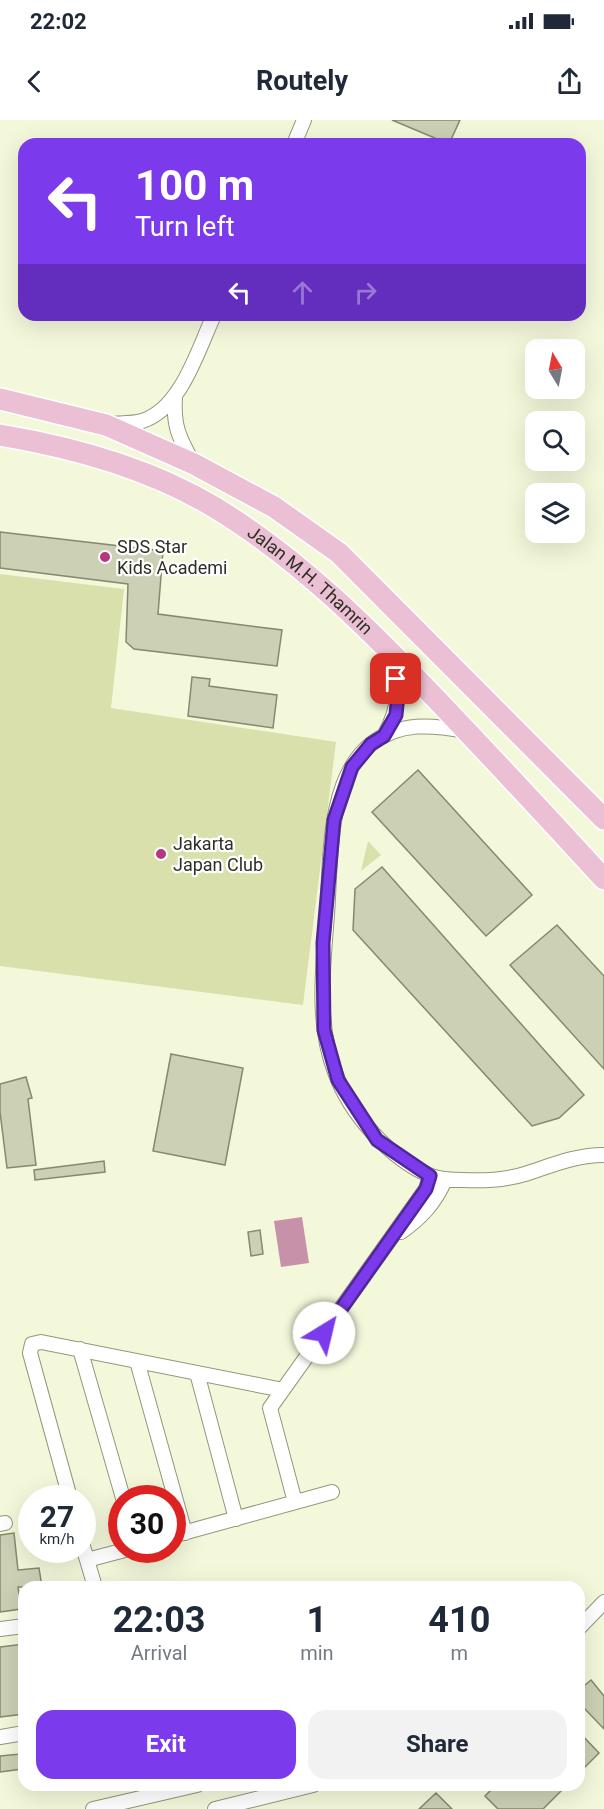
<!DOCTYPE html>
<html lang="en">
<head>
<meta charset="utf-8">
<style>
  :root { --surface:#fff; --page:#f2f2f3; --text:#1f2937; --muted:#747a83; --accent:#7c3aed }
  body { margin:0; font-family:Roboto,sans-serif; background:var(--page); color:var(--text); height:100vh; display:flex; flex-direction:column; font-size:22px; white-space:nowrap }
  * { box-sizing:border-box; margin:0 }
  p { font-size:20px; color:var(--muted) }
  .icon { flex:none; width:33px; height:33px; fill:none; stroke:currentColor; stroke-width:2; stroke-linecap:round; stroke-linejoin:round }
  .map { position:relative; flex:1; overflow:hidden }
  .drawer { position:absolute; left:18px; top:1461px; width:567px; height:210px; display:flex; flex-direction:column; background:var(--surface); border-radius:18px; box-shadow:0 6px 24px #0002 }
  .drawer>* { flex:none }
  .top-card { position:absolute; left:18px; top:18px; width:568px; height:183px; border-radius:18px; box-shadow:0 6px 24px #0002; background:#7c3aed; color:#fff; overflow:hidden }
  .needle { width:39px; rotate:350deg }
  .fabs { position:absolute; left:525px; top:219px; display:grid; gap:12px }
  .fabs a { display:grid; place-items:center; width:60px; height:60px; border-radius:12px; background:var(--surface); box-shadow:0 6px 24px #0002; font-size:30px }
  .speed { position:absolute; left:18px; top:1365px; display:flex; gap:12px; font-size:30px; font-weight:700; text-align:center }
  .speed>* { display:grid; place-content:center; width:78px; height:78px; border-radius:50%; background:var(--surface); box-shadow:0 6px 24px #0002; line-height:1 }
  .speed small { font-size:15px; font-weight:400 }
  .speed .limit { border:9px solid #d22; background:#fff; color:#111 }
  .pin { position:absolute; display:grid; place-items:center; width:51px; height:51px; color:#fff; margin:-26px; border-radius:12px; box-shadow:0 3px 9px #0006 }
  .me { position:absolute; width:66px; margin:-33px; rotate:36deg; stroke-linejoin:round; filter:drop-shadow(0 0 4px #0008) }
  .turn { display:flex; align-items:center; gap:21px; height:126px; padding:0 18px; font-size:27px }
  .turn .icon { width:78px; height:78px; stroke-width:2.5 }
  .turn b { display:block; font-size:42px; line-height:51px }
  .lanes { display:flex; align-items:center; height:57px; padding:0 18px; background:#0003; justify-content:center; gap:30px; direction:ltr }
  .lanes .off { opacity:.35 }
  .eta { display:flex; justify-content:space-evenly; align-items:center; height:102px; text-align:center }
  .eta b { font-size:36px; font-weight:700; line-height:42px }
  .action { display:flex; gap:12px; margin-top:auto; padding:12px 18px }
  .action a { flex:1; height:69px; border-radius:18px; background:var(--accent); color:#fff; font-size:24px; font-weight:700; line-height:69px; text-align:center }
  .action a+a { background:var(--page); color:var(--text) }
  .status { display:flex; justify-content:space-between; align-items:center; height:42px; padding:0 30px; background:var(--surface); direction:ltr }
  .status svg { height:16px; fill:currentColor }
  header { display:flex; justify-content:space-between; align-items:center; height:78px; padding:0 18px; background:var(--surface); font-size:27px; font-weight:700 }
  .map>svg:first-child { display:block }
  .green { fill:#d9e0ab }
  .water { fill:#c791a9 }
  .building { fill:#ccd0b4; stroke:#85896e; stroke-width:1.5 }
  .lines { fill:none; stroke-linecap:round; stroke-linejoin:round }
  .minor-casing { stroke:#93977c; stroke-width:16 }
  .primary-casing { stroke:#fff; stroke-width:24 }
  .minor { stroke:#fff; stroke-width:14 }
  .primary { stroke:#ecc0d4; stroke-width:21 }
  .route-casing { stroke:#51269a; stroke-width:15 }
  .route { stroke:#7c3aed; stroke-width:10 }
  .poi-dot { fill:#b8367d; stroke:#fff; stroke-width:2 }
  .labels { text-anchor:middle; stroke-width:4.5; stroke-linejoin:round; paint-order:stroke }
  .poi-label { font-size:18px; fill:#2e2f25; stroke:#fff; text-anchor:start }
  .street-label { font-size:18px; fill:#2e2f25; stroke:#fff }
</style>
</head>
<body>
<div class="status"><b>22:02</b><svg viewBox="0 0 49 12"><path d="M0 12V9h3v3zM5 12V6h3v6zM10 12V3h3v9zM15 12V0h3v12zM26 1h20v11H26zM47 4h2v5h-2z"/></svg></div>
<header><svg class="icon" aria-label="back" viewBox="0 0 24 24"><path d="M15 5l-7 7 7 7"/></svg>Routely<svg class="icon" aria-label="share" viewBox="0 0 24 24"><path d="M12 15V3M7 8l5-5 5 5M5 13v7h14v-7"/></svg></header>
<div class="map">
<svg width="604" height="1689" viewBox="0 0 604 1689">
  <rect width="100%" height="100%" fill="#f3f8db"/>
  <path class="green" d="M 0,454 L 124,469 L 111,588 L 336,622 L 303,885 L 0,846 Z
    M 368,721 L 381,735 L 361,751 Z"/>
  <path class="water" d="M 302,1097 L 309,1143 L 281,1147 L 274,1101 Z"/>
  <path class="building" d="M 392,0 L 460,0 L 449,24 Z
    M 0,412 L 163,431 L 158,494 L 282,510 L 277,546 L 134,529 L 126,522 L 128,464 L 0,448 Z
    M 192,557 L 210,559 L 209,566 L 277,575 L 273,608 L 188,596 Z
    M 418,650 L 532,775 L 486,816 L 372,692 Z
    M 382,747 L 584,975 L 559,998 L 532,1006 L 353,810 L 355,769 Z
    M 557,805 L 604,856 L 604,949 L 510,845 Z
    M 171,934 L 243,948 L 225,1045 L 153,1031 Z
    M 26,957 L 32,978 L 28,979 L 36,1045 L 7,1048 L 0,992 L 0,964 Z
    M 104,1041 L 105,1052 L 35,1060 L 34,1050 Z
    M 260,1110 L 263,1134 L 251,1136 L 248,1112 Z
    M 14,1413 L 18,1450 L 39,1448 L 42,1467 L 18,1467 L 21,1489 L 0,1492 L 0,1415 Z
    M 24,1524 L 24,1594 L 0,1597 L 0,1527 Z
    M 591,1560 L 604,1576 L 604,1609 L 584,1588 L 579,1592 L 579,1570 Z
    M 579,1612 L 599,1633 L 579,1653 Z
    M 20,1634 L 22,1649 L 0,1652 L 0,1636 Z
    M 496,1665 L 567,1665 L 543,1689 L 498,1689 L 485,1676 Z
    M 436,1673 L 452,1689 L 419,1689 Z"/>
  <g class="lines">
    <g class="minor-casing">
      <path id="minor" d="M 294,24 L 304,0
        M 175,278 C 173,307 180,319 193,343
        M 109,304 C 119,303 132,304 142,301 C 181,289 198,230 214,195
        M 466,611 C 433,605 400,601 371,624 C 326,660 331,743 327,795 C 323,847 316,903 335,952 C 350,994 390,1039 431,1056 C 441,1060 452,1060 463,1060 C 484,1061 505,1060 525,1054 C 553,1045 575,1035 604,1035
        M 384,616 C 402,583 400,568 387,533
        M 401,1112 C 421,1098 435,1083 445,1060
        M 80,1229 L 123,1378
        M 137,1241 L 185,1413
        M 197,1253 L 236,1399
        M 70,1378 L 30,1233 L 32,1224 L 41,1222 L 283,1270
        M 295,1382 L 270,1288 L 426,1069 L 430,1056
        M 0,1404 L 5,1403
        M 172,1416 L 332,1372
        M 82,1423 L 95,1467
        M 87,1440 L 125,1430
        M 579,1508 L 604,1482
        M 0,1509 L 24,1506
        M 0,1617 L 24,1613
        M 93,1689 L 197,1665
        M 215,1689 L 313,1665"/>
    </g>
    <g class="primary-casing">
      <g id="primary">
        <path d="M 0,279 L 106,305 L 194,344 L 274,387 L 339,433 L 604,699"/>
        <path id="s1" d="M 0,315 C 72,327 151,349 214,387 C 300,439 371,511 440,583 C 495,641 550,700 604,759"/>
      </g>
    </g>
    <use href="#minor" class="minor"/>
    <use href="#primary" class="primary"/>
  </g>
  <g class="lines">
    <g class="route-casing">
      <path id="route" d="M 324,1213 L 426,1069 L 430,1056 L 377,1020 L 338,960 L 324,910 L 323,823 L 334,700 L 352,647 L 371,624 L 384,616 L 396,595 L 398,574 L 396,559"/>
    </g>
    <use href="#route" class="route"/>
  </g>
  <g class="poi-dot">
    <circle cx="105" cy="437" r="6"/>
    <circle cx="161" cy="734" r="6"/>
  </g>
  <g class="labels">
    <g class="poi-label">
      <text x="117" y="433">SDS Star<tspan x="117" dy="21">Kids Academi</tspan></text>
      <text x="173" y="730">Jakarta<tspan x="173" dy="21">Japan Club</tspan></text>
    </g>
    <g class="street-label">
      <text dy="6" stroke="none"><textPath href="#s1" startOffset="348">Jalan M.H. Thamrin</textPath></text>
    </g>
  </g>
</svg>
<div class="fabs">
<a><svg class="needle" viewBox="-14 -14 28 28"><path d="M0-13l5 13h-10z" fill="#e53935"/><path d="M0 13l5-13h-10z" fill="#747a83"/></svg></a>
<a><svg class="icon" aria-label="search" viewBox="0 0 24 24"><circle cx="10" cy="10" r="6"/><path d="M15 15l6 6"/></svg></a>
<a><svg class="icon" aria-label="layers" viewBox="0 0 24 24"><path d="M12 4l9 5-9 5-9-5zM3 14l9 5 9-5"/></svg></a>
</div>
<div class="speed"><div>27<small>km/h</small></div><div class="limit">30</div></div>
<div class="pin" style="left:396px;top:559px;background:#d93025"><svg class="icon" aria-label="arrive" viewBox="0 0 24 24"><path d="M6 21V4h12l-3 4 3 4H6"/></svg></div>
<svg class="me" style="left:324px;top:1213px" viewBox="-20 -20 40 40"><circle r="19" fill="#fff"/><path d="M0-13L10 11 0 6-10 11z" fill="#7c3aed"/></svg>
<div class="top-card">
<div class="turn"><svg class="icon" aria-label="left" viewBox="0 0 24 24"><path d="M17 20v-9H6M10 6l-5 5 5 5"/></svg><div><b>100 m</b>Turn left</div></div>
<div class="lanes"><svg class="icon" aria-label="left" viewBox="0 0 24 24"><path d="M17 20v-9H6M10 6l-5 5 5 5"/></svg><svg class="icon off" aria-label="ahead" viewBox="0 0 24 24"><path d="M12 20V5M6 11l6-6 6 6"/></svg><svg class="icon off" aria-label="right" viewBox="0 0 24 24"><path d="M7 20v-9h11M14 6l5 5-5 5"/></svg></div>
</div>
<section class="drawer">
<div class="eta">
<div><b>22:03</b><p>Arrival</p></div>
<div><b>1</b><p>min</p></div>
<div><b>410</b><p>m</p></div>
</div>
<div class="action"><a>Exit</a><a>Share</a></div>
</section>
</div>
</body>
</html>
